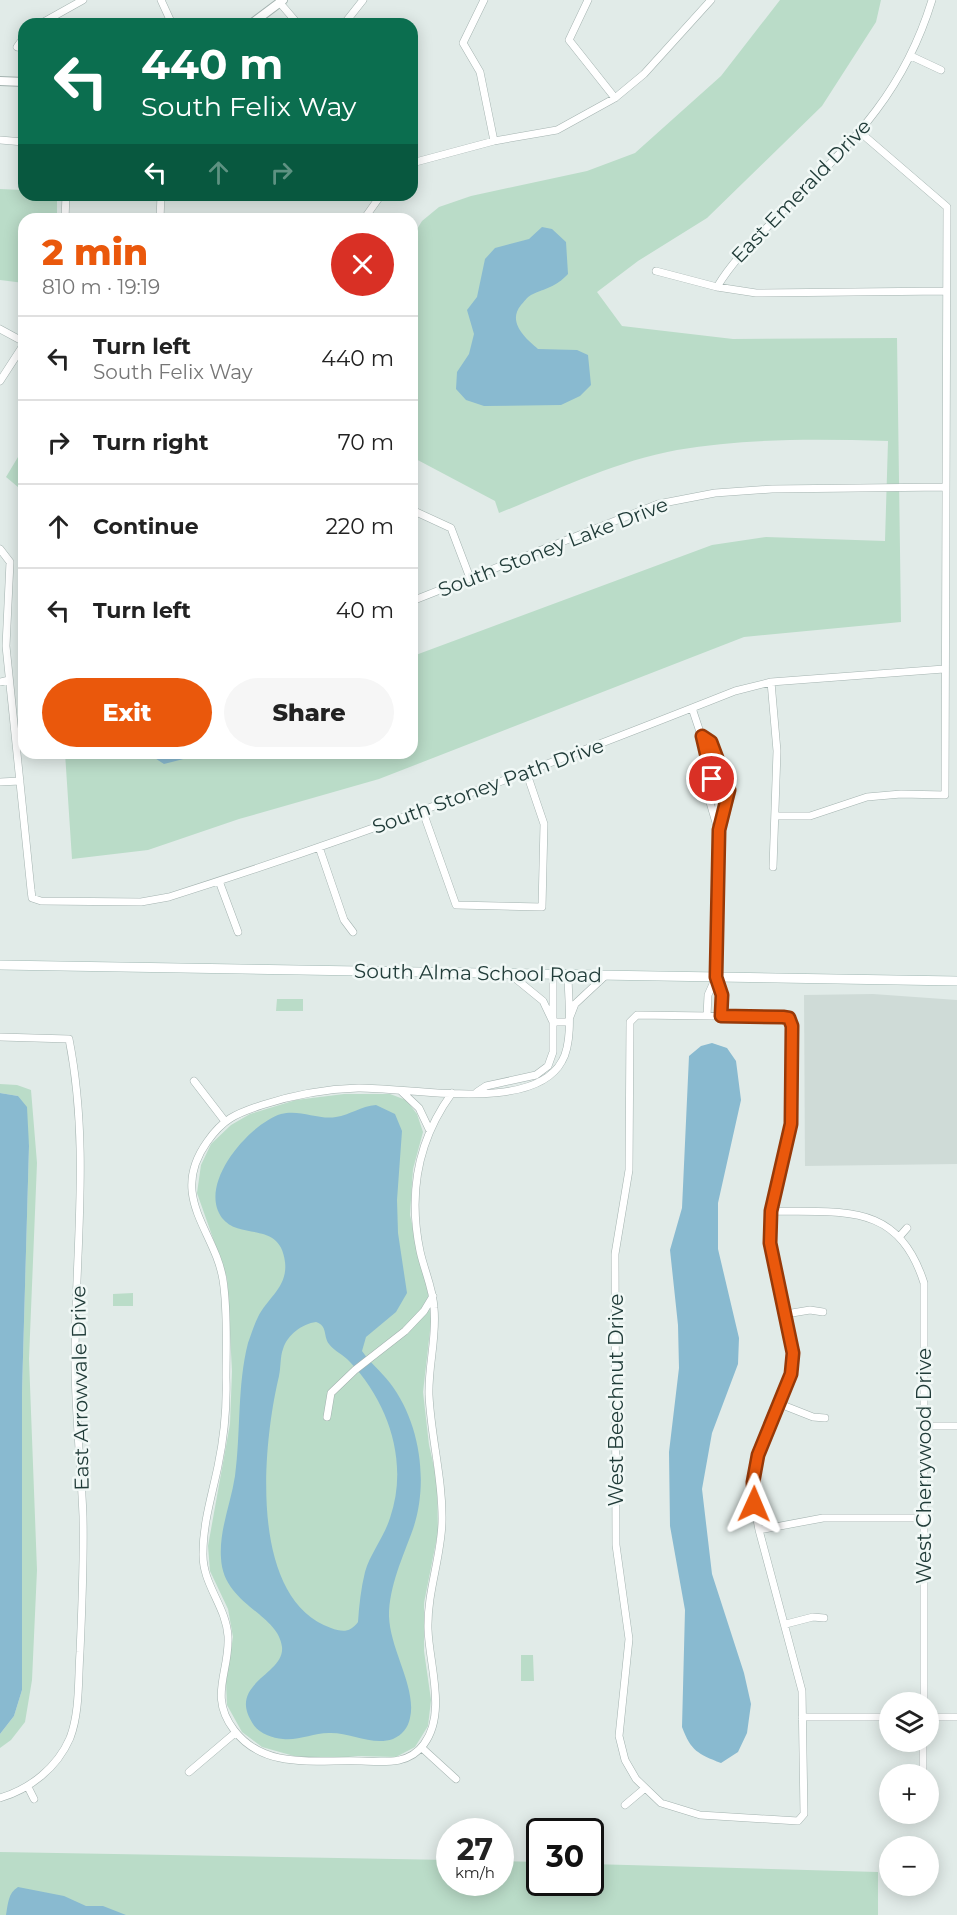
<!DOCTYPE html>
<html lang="en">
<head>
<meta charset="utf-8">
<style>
  :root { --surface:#fff; --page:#f6f6f6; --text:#222; --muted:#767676; --line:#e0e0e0; --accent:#ea580c }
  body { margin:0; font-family:Montserrat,sans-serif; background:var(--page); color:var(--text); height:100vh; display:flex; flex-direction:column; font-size:22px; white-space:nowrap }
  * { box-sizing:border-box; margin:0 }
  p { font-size:20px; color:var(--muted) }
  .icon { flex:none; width:33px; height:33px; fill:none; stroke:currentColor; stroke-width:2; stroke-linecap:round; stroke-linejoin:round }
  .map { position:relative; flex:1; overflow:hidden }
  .details { position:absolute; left:18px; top:213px; width:400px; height:546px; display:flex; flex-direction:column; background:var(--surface); border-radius:18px; box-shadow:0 3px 15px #0003 }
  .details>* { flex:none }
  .banner { position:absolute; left:18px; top:18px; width:400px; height:183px; border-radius:18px; box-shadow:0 3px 15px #0003; background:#0b6e4f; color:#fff; overflow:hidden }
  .buttons { position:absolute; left:879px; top:1692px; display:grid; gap:12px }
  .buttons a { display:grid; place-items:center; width:60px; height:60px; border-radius:50%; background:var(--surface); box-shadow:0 3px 15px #0003; font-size:30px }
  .speed { position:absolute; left:436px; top:1818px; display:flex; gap:12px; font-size:30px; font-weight:700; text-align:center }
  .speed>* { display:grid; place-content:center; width:78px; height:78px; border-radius:50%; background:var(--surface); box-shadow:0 3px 15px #0003; line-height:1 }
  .speed small { font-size:15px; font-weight:400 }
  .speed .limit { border:3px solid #111; border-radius:9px; background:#fff; color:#111 }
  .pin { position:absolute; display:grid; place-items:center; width:51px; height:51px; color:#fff; margin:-26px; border:3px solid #fff; border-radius:50%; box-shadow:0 2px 6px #0007 }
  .me { position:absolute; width:66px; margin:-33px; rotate:1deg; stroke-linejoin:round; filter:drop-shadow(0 0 4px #0008) }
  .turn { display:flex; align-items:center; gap:21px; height:126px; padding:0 24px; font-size:27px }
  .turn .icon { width:78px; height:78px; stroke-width:2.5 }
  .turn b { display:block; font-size:42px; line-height:51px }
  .lanes { display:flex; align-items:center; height:57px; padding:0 24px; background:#0003; justify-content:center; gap:30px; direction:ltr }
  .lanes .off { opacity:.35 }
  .round { display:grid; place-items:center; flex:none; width:63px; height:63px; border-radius:32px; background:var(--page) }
  .summary { display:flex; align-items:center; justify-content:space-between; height:102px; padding:0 24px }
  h1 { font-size:36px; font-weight:800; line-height:45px; color:var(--accent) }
  .action { display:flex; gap:12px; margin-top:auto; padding:12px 24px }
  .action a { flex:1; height:69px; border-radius:36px; background:var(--accent); color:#fff; font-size:24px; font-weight:800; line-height:69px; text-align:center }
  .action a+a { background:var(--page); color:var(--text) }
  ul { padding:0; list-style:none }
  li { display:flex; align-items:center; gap:18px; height:84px; padding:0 24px; border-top:2px solid var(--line) }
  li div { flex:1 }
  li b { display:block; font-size:22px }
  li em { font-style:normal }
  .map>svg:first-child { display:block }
  .built { fill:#cfdbd7 }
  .green { fill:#badcc8 }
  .water { fill:#89bad0; fill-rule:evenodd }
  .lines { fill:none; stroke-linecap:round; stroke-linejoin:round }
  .minor-casing { stroke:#a4b3b0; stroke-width:8 }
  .tertiary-casing { stroke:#a4b3b0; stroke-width:10 }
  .secondary-casing { stroke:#9fb7b2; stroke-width:10 }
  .minor { stroke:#fff; stroke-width:7 }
  .tertiary { stroke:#fff; stroke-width:8 }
  .secondary { stroke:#fff; stroke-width:9 }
  .route-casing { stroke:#983908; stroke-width:15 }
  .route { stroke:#ea580c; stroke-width:10 }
  .labels { text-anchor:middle; stroke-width:5; stroke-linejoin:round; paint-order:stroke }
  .street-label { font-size:20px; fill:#213c39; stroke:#f1f8f6 }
</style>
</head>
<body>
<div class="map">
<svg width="957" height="1915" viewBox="0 0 957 1915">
  <rect width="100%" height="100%" fill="#e1ebe8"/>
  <path class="built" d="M 873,994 L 957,1000 L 957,1164 L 805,1166 L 804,995 Z"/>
  <path class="green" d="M 780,0 L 881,0 L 876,22 L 822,106 L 707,218 L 638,261 L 597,292 L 622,326 L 733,339 L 897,338 L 901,622 L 744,637 L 379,779 L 239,819 L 148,850 L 72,859 L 65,753 L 412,753 L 413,656 L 712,545 L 766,537 L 885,541 L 888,441 C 817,439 746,438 677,450 C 616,461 557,490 499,513 L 495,501 L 412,457 L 412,237 L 422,221 L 439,207 L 471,196 L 587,171 L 635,153 L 721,76 Z
    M 0,189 L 24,190 L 24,195 L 57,195 L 57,219 L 24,219 L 24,283 L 0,280 Z
    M 24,447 L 24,492 L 6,477 Z
    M 277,999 L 303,999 L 303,1011 L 276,1011 Z
    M 0,1084 L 17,1085 L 31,1090 L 37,1163 L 29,1359 L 37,1570 L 32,1680 L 25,1722 L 11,1740 L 0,1748 L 0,1734 L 14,1716 L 22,1690 L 22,1392 L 29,1146 L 18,1096 L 0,1093 Z
    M 344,1094 L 390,1094 L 406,1100 L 417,1114 L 423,1132 L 413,1169 L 410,1215 L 428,1293 L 431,1322 L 423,1392 L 429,1445 L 437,1480 L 438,1532 L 424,1603 L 424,1651 L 431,1700 L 428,1726 L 415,1747 L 396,1757 L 358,1756 L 328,1759 L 294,1756 L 262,1747 L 242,1732 L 227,1705 L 226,1682 L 233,1637 L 228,1609 L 210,1571 L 208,1546 L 230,1424 L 232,1371 L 227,1278 L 197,1193 L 201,1165 L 211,1144 L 231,1125 L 250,1114 L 296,1100 Z
    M 133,1293 L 133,1306 L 113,1306 L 113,1294 Z
    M 521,1655 L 533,1655 L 534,1681 L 521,1681 Z
    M 0,1852 L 450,1860 L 450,1882 L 501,1882 L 501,1861 L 540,1862 L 540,1882 L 591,1882 L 591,1864 L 878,1872 L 878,1915 L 0,1915 Z"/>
  <path class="water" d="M 542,227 L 552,229 L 566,242 L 568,274 C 556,287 546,288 531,295 C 527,297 524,302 521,305 C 507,322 525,338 538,349 L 577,350 L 588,355 L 591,385 L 580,396 L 561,405 L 484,406 L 466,400 L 456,389 L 457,372 L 469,354 L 474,334 L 467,310 L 477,297 L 485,259 L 495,248 L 529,239 Z
    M 147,753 L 230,753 L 222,757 L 195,756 L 164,764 Z
    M 712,1043 L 727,1048 L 736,1061 L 741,1100 L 718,1203 L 718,1249 L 739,1338 L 738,1364 L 712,1433 L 702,1489 L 712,1574 L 744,1673 L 751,1704 L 747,1733 L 738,1752 L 721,1763 C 698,1754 691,1751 682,1727 L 685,1610 L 670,1526 L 669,1452 L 679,1368 L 678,1325 L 670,1250 L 682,1208 L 689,1056 L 701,1046 Z
    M 0,1093 L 18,1096 L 27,1107 L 29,1146 L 22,1392 L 22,1690 L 14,1716 L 0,1734 Z
    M 376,1105 L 395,1114 L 402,1131 L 397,1200 L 398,1233 L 407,1293 L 396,1312 L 366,1337 L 362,1351 C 370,1363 381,1371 390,1383 C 420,1422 429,1482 413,1529 C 403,1557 389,1586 389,1616 C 390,1650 417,1688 410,1718 C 408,1728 402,1735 393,1739 C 373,1746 351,1733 331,1733 C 315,1732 299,1741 283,1739 C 272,1738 259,1733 253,1724 C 226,1683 285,1675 282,1647 C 278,1613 223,1605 221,1558 C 219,1530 231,1503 235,1476 C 241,1432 237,1386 248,1343 C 251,1335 254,1325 258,1317 C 268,1297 288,1287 285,1262 C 280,1220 240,1241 222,1218 C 197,1184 249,1124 281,1114 C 300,1109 318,1120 336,1117 C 350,1115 361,1106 376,1105 ZM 316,1322 C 328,1326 323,1336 329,1344 C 334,1351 344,1355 350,1362 C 389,1403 409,1463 390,1518 C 384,1537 370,1554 365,1572 C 361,1588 359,1606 358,1622 C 350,1633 342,1632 331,1628 C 247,1598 263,1443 279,1376 C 281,1367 280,1357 283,1349 C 288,1334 302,1324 316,1322 Z
    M 18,1887 L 64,1896 L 86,1906 L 103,1906 L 126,1915 L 6,1915 C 8,1904 8,1893 18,1887 Z"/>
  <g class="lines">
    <g class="minor-casing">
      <path id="minor" d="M 161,0 L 172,24
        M 484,0 L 463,43 L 480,72 L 494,141
        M 588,0 L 569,40 L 615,98
        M 280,3 L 298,24
        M 40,24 L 83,0
        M 344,24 L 363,0
        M 17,47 L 24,37
        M 911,56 L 941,70
        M 0,140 L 24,142
        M 412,163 L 494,141 L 557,130 L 615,98 L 644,74 L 711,0
        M 65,219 L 66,195
        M 160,219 L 161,195
        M 364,219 L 381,195
        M 656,271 L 717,287 L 756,293 L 946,291
        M 717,287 C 735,257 759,236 783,211 C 851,143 903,95 932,0
        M 0,329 L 24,342
        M 0,381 L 24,344
        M 412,510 L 451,528 L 470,578
        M 0,549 L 10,562 L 6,646 L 31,890 L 32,898 L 41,901 L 141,902 L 169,897 C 361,836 548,765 735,691 L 771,682 L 944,669
        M 412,601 L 658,504 L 715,493 L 772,489 L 946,487
        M 0,682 L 9,680
        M 771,682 L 777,751 L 773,867
        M 692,708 L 709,759 L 712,779 L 709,799 L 717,826
        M 702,736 L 711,742 L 729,790 L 722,821
        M 0,782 L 20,781
        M 719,783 L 716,977 L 721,995 L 721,1016
        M 423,812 L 456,905 L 542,907 L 544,824 L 527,774
        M 776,816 L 810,816 L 867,797 L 901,794 L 945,795 L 947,207 L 861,133
        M 319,847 L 344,920 L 353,932
        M 219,881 L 238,932
        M 510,974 L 543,1001 L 553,1022 L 568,1022 L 575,1004 L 606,975
        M 637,1015 L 783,1017 L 789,1018 L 792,1026 L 791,1124 L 771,1211 L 770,1243 L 793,1353 L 791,1374 L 758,1455 L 753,1482 L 754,1504 L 759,1530 L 802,1691 L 804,1814 L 798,1821 L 700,1815 L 661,1803 L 636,1779 L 625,1760 L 619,1736 L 629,1639 L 616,1545 L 615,1254 L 629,1170 L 630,1022 Z
        M 707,1016 L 708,995 L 716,977
        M 0,1037 L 69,1039 C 91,1151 74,1258 75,1370 C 76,1419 81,1467 83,1516 C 84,1561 82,1607 80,1652 C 78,1679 80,1712 70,1738 C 57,1768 30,1789 0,1798
        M 194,1081 L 224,1120
        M 401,1091 L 419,1108 L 429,1129
        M 477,1092 L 486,1086 L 536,1075 L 548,1066 L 553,1052 L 553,974
        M 452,1093 C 417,1141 408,1193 420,1251 C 424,1270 433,1288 434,1308 C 437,1337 428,1366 429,1395 C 431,1438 443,1479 442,1522 C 441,1558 427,1592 428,1629 C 429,1664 447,1713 424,1744 C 409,1765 385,1762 362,1761 C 318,1759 265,1771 234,1730 C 208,1696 230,1672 228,1636 C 226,1606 202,1584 203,1553 C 203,1523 212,1495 218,1466 C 224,1437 227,1408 226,1378 C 226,1347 228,1312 223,1280 C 215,1230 168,1197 207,1142 C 223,1119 235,1114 262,1105 C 293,1095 325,1089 358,1088 C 409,1087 534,1114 562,1061 C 574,1041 568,998 568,974
        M 771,1211 C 843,1213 898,1201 924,1283 L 924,1702
        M 900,1236 L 907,1228
        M 786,1314 L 810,1310 L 823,1312
        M 780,1404 L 813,1417 L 825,1418
        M 327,1417 L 331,1393 L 355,1370 L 405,1331 L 424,1311 L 433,1296
        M 924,1426 L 957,1426
        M 759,1530 L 823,1518 L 924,1518
        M 786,1624 L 813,1617 L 824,1618
        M 802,1717 L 890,1717
        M 928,1717 L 957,1717
        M 422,1748 L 456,1779
        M 189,1772 L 235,1733
        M 923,1774 L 923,1742
        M 28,1787 L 34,1799
        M 625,1805 L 644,1789
        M 916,1817 L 917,1814"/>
    </g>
    <g class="tertiary-casing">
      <path id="tertiary" d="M 251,24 L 283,0
        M 0,81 L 24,82"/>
    </g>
    <g class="secondary-casing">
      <path id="secondary" d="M 0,965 L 957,981"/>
    </g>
    <use href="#minor" class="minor"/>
    <use href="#tertiary" class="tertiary"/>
    <use href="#secondary" class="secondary"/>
  </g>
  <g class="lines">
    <g class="route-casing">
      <path id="route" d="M 712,779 L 702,736 L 711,742 L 729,790 L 719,830 L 716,977 L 722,995 L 721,1016 L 783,1017 L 789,1018 L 792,1026 L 791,1124 L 771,1211 L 770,1243 L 793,1353 L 791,1374 L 758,1455 L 753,1482 L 754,1504"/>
    </g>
    <use href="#route" class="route"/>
  </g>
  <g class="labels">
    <g class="street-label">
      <text transform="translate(801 191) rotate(-46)" y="7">East Emerald Drive</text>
      <text transform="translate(553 547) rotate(-21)" y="7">South Stoney Lake Drive</text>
      <text transform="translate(488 786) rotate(-20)" y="7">South Stoney Path Drive</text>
      <text transform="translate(478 973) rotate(1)" y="7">South Alma School Road</text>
      <text transform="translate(80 1388) rotate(-91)" y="7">East Arrowvale Drive</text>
      <text transform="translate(616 1400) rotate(-90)" y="7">West Beechnut Drive</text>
      <text transform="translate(924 1466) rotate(-90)" y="7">West Cherrywood Drive</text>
    </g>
  </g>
</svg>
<div class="buttons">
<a><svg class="icon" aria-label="layers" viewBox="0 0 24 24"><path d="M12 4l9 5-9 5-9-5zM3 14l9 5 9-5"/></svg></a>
<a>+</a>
<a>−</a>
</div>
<div class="speed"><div>27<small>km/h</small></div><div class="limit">30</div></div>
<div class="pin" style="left:712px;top:779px;background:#d93025"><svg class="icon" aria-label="arrive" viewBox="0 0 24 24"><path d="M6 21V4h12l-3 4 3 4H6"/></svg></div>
<svg class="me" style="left:754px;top:1504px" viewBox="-20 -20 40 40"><path d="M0-17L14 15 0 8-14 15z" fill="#ea580c" stroke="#fff" stroke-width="4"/></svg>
<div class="banner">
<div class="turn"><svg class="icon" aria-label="left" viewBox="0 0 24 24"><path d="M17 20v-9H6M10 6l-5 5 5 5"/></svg><div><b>440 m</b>South Felix Way</div></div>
<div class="lanes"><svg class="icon" aria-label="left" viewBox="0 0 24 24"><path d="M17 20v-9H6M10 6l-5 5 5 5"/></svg><svg class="icon off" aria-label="ahead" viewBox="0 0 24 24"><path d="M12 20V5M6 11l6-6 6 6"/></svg><svg class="icon off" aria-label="right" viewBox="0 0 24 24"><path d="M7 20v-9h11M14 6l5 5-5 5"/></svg></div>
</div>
<section class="details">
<div class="summary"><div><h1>2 min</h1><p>810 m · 19:19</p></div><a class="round" style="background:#d93025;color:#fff"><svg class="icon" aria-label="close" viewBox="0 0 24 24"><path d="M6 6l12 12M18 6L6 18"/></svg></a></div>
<ul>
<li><svg class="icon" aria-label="left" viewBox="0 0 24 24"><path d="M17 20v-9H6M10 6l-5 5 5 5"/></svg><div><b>Turn left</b><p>South Felix Way</p></div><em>440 m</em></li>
<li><svg class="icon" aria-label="right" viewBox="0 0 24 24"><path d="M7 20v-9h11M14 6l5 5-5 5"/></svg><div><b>Turn right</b></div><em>70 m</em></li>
<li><svg class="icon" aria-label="ahead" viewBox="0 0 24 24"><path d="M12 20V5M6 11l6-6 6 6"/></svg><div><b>Continue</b></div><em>220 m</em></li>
<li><svg class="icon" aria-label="left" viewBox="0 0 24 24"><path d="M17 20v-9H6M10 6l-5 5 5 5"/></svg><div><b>Turn left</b></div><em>40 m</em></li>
</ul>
<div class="action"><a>Exit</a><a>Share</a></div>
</section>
</div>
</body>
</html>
